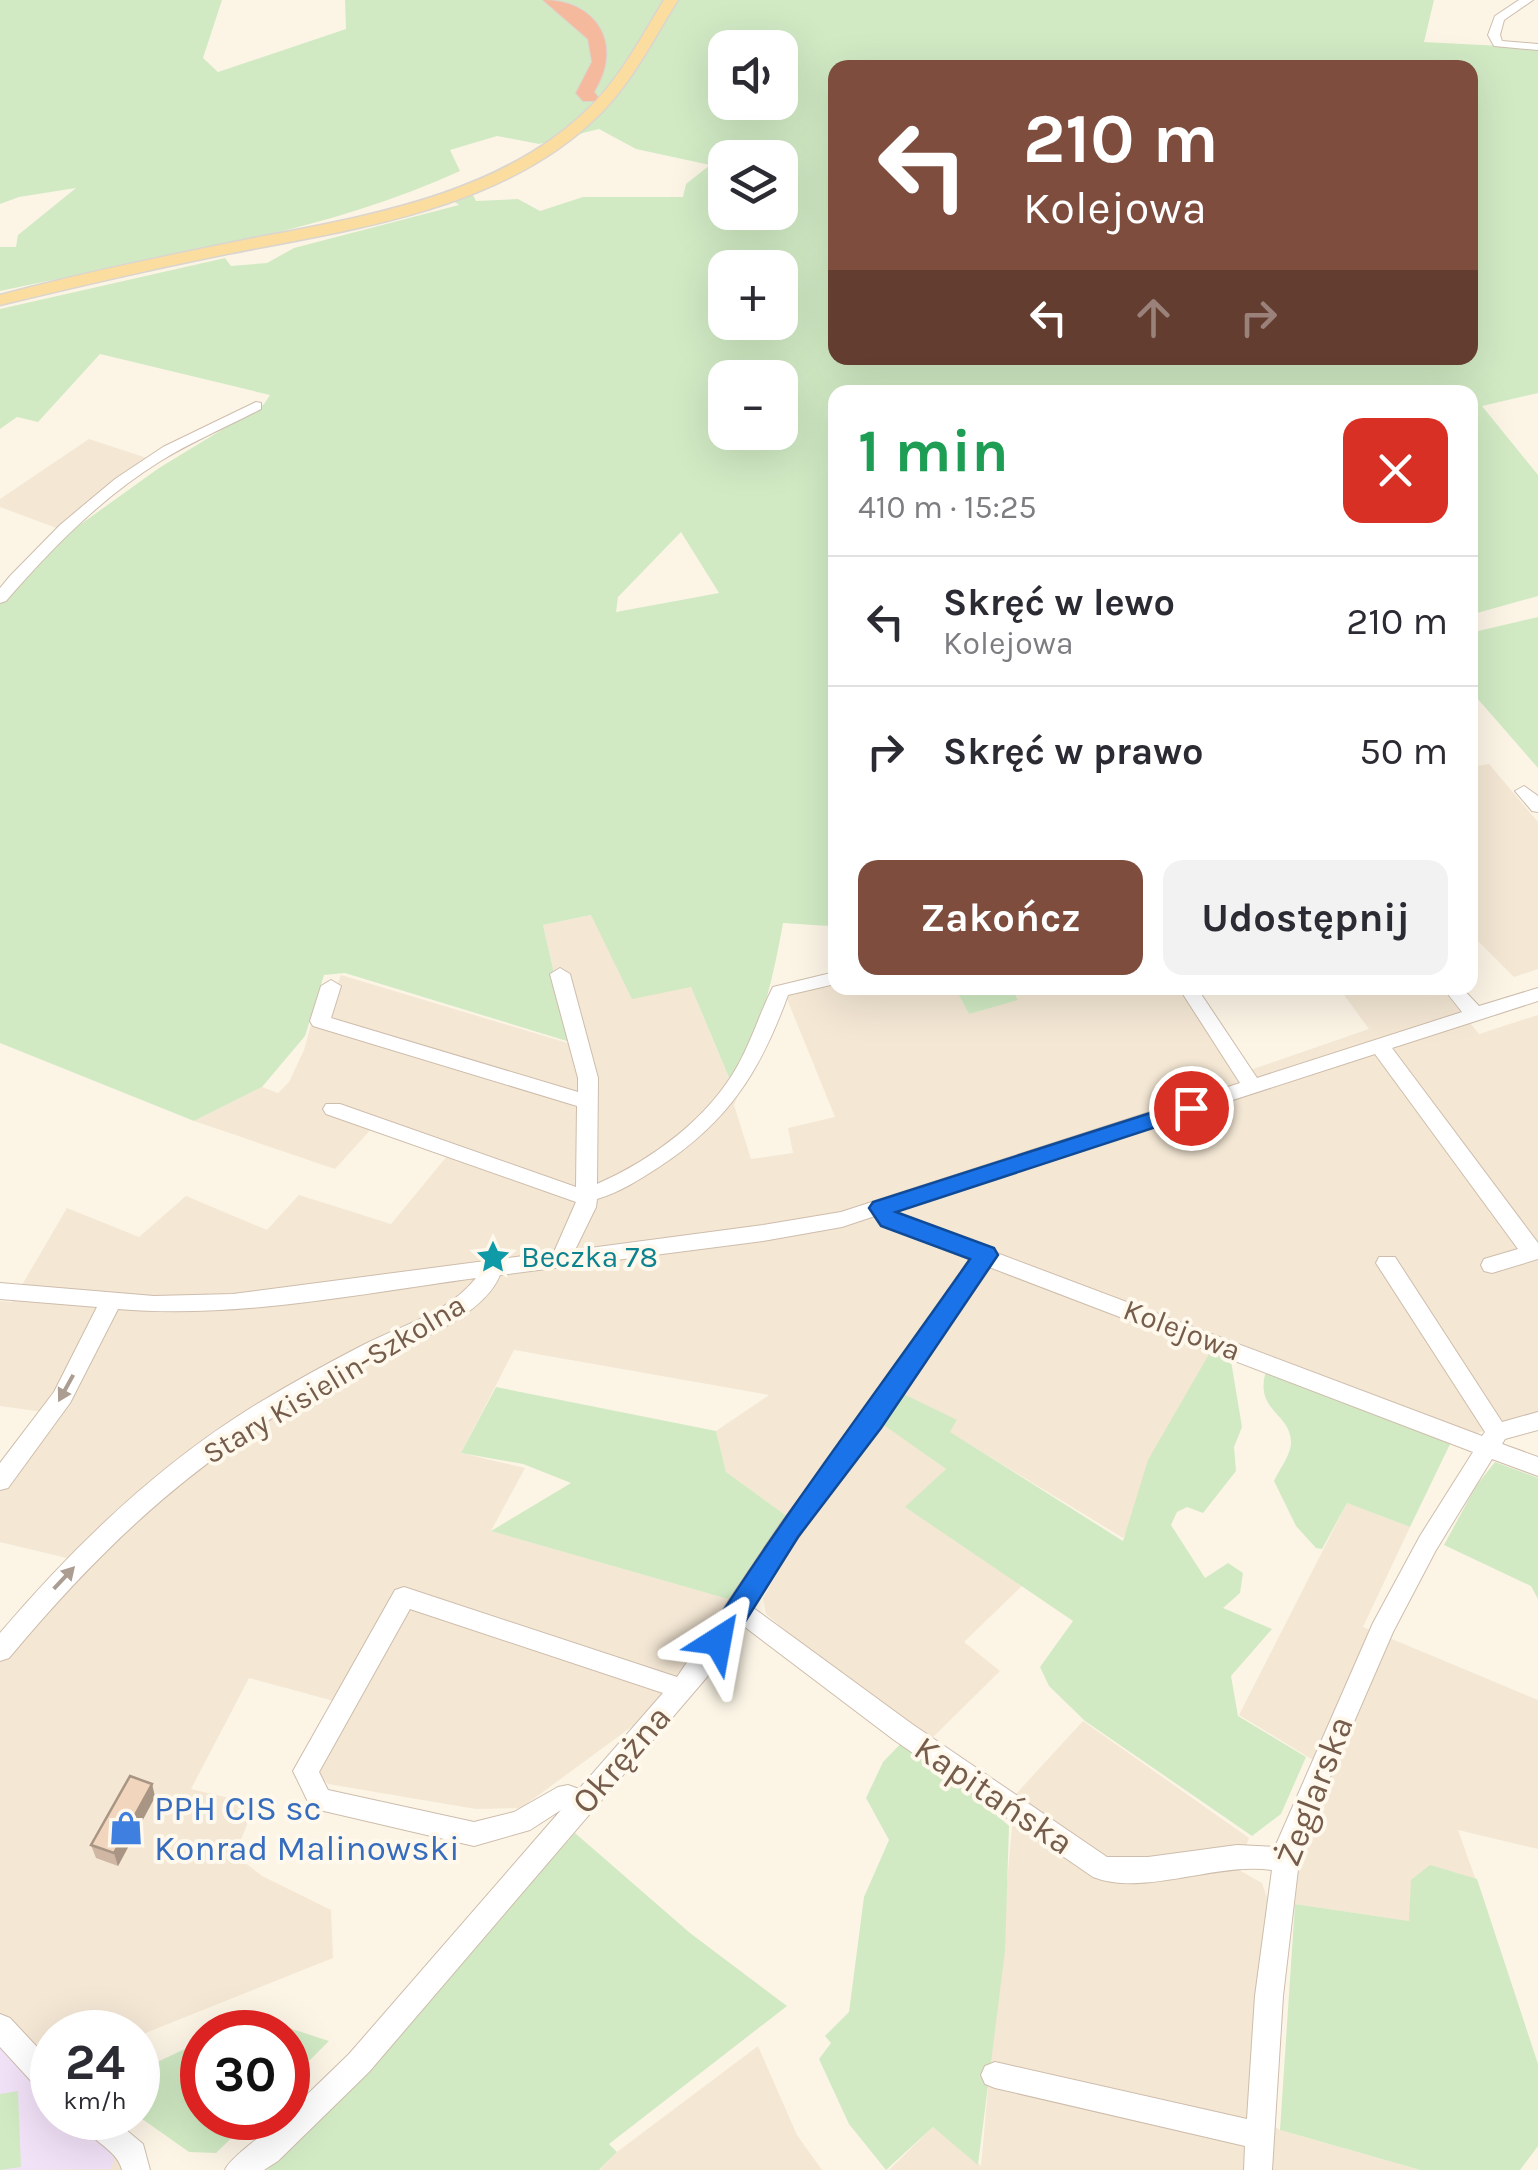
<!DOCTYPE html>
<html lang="pl">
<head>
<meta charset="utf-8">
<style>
  :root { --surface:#fff; --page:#f2f2f3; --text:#2b2b33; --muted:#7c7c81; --line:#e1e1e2; --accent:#7e4d3e }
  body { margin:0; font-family:Karla,sans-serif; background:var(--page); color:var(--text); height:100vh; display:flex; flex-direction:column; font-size:38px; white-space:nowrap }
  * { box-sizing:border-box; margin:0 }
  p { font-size:32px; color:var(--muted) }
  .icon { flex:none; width:55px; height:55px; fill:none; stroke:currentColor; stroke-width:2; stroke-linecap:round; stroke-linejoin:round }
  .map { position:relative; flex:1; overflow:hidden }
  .sheet { position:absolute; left:828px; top:385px; width:650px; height:610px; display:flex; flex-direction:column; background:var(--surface); border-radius:20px; box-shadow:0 10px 40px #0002 }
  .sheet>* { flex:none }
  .hud { position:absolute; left:828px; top:60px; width:650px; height:305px; border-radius:20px; box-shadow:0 10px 40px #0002; background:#7e4d3e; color:#fff; overflow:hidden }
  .buttons { position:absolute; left:708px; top:30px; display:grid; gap:20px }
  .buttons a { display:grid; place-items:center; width:90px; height:90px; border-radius:20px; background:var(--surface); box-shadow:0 10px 40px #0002; font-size:50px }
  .speed { position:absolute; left:30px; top:2010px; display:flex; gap:20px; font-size:50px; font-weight:700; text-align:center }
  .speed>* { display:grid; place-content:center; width:130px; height:130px; border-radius:50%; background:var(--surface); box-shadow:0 10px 40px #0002; line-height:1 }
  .speed small { font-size:25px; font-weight:400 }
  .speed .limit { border:15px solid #d22; background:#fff; color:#111 }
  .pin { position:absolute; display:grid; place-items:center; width:85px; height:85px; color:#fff; margin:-42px; border:5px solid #fff; border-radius:50%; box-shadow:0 2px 10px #0007 }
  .me { position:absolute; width:110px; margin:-55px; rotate:34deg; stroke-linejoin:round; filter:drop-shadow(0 0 8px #0008) }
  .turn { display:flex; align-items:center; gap:35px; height:210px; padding:0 30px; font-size:45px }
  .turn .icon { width:130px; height:130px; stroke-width:2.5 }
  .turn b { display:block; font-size:70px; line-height:85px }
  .lanes { display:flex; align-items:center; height:95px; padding:0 30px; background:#0003; justify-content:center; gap:50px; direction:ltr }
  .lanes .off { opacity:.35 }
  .round { display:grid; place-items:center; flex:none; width:105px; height:105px; border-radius:20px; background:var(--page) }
  .head { display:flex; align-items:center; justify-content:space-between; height:170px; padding:0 30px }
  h1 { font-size:60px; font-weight:700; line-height:75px; color:#1e9e55 }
  .cta { display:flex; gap:20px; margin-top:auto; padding:20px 30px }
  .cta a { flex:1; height:115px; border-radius:20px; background:var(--accent); color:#fff; font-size:40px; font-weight:700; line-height:115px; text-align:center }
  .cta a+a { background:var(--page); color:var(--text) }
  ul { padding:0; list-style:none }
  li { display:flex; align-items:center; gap:30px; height:130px; padding:0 30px; border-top:2px solid var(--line) }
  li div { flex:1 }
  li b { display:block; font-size:38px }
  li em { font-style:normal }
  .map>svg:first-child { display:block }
  .residential { fill:#f4e7d4 }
  .education { fill:#f2e2f8 }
  .green { fill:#d1eac4; fill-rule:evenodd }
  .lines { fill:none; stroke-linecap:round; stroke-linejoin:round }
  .minor-casing { stroke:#cebdac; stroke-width:2 }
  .major-casing { stroke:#dbd5d0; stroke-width:3 }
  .highway-casing { stroke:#dbd5d0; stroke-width:2 }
  .minor { fill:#fff; fill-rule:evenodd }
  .major { fill:#fadd9f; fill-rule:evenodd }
  .highway { fill:#f5ba9d; fill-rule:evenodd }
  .wall { fill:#cfb7a3 }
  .shaded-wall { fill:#a99584 }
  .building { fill:#f1d5bd; stroke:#a99584; stroke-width:2.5 }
  .oneway { fill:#ac9d93 }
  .route { fill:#1a73e8; stroke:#114b97; stroke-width:2.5 }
  .labels { text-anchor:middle; stroke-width:8; stroke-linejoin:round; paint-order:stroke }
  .culture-label { font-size:30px; fill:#0d838f; stroke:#fff8ec; text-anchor:start }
  .street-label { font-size:30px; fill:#755c4b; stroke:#fff8ec }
  .near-street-label { font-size:35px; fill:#755c4b; stroke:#fff8ec }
  .near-shop-label { font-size:35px; fill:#366cbe; stroke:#fff8ec; text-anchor:start }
</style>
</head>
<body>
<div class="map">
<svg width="1538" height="2170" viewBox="0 0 1538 2170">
  <rect width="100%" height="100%" fill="#fcf5e6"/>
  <path class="residential" d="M 89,439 L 159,462 L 59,529 L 0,507 L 0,499 Z
    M 1489,764 L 1538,822 L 1538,969 L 1514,977 L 1470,933 L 1470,767 Z
    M 592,915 L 691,987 L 737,1098 L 734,1105 L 751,1159 L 793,1153 L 788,1128 L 835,1117 L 785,994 L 835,982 L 835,988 L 955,988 L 969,1014 L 1018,999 L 1012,988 L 1184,988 L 1239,1074 L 1369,1029 L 1339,988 L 1441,988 L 1479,1034 L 1538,1015 L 1538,1415 L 1474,1434 L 1233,1345 L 1123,1538 L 949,1432 L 957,1421 L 869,1414 L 946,1469 L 906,1507 L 1022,1586 L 964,1642 L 1000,1671 L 924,1746 L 766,1614 L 763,1598 L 799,1535 L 788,1517 L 726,1472 L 716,1431 L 769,1395 L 514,1350 L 461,1453 L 525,1468 L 491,1531 L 735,1601 L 678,1676 L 634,1725 L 521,1808 L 476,1809 L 328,1784 L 315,1773 L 352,1706 L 249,1678 L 191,1789 L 255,1804 L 235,1855 L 262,1876 L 331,1910 L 333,1958 L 138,2036 L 138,2032 L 52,2032 L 52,2066 L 37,2055 L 52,2118 L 121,2159 L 125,2170 L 0,2170 L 0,1651 L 79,1561 L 0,1542 L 0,1481 L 51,1413 L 0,1406 L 0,1301 L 12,1302 L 67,1208 L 139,1237 L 186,1196 L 267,1230 L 299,1195 L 391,1224 L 448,1155 L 373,1127 L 335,1169 L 194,1121 L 262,1087 L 278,1093 L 289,1082 L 304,1050 L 312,1021 L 322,1024 L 341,975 L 571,1044 L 543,925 Z
    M 1347,1503 L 1410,1527 L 1363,1627 L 1538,1700 L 1538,1849 L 1458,1830 L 1495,1934 L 1295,1904 L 1300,1850 L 1331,1771 L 1239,1715 Z
    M 1083,1721 L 1249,1838 L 1237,1869 L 1262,1883 L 1268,1900 L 1248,2109 L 1280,2130 L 1419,2170 L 889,2170 L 933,2127 L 981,2166 L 1015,1795 Z
    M 758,2046 L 797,2135 L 822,2170 L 600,2170 L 617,2152 Z"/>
  <path class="education" d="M 0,2039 L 52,2096 L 52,2118 L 77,2118 L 108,2144 L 114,2160 L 111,2169 L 0,2170 Z"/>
  <path class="green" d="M 0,0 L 222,0 L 203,58 L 218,72 L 346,29 L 345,0 L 1434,0 L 1424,42 L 1538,48 L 1538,393 L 1482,406 L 1538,475 L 1538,596 L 1470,615 L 1470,392 L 835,392 L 835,933 L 829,926 L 783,923 C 772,984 761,1030 732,1085 L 691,987 L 632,999 L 591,915 L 543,925 L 570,1042 L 345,973 L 324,975 L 305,1036 L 262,1087 L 194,1121 L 0,1043 L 0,599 L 67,534 L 159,468 L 264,404 L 270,395 L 100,354 L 38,422 L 17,417 L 0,429 L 0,309 L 225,258 L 231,266 L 267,263 L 294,248 L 459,205 L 452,200 L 472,193 L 476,201 L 518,199 L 540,211 L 583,197 L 683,197 L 686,184 L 710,165 L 636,149 L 599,129 L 539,144 L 497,136 L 450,150 L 460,171 C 317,236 153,258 0,291 L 0,247 L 16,247 L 18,235 L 76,188 L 19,197 L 0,204 ZM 725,48 L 780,48 L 780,102 L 725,102 ZM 835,68 L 1470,68 L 1470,358 L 835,358 ZM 725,158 L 780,158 L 780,212 L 725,212 ZM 725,268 L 780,268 L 780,322 L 725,322 ZM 725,378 L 780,378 L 780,432 L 725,432 ZM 681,532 L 719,593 L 616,612 L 618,597 Z
    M 1538,617 L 1538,768 L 1470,690 L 1470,633 Z
    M 955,988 L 1012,988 L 1018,1000 L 969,1014 Z
    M 1212,1349 L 1230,1355 L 1242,1427 L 1234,1447 L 1236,1471 L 1203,1513 L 1187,1507 L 1177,1512 L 1171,1525 L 1205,1578 L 1228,1563 L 1243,1573 L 1240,1593 L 1223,1608 L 1272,1629 L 1231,1676 L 1238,1716 L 1306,1757 L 1281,1814 L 1252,1836 L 1085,1721 L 1049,1686 L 1040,1667 L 1073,1621 L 905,1507 L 946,1469 L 868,1414 L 887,1386 L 957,1420 L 950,1432 L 1123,1541 L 1148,1460 Z
    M 1268,1365 L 1453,1438 L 1410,1527 L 1347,1503 L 1322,1549 L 1316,1548 L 1296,1526 L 1274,1481 C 1279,1470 1290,1456 1291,1444 C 1292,1411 1250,1412 1268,1365 Z
    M 496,1387 L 716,1431 L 726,1472 L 788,1517 L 735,1601 L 491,1531 L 571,1483 L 523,1464 L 461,1453 Z
    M 1495,1462 L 1538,1478 L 1538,1599 L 1531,1586 L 1444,1545 L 1476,1486 Z
    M 909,1735 L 1009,1826 L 1005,1951 L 978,2165 L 933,2127 L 886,2170 L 849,2124 L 819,2059 L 831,2043 L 825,2036 L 849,2012 L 864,1897 L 889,1840 L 866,1798 L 883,1762 Z
    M 575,1833 L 690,1933 L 787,2006 L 609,2144 L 617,2152 L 599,2170 L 267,2170 L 337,2101 Z
    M 1430,1865 L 1477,1879 L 1538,2064 L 1538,2146 L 1520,2170 L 1420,2170 L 1280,2130 L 1295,1904 L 1409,1921 L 1411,1880 Z
    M 255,2017 L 329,2041 L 288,2082 L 288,2032 L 221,2032 Z
    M 202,2041 L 202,2118 L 252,2118 L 216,2153 L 189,2152 L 138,2116 L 138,2071 Z
    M 18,2091 L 21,2167 L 0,2170 L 0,2094 Z"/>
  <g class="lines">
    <g class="minor-casing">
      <path id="minor" d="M 1519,0 L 1533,0 L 1504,20 L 1500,35 L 1502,41 L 1538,44 L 1538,50 L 1494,46 L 1488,35 L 1495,16 Z
        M 256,402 L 261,403 L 261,409 C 227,427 191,442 159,462 C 100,499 51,549 6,601 L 0,603 L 0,588 L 10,576 L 60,525 L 115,479 L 163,447 Z
        M 1524,786 L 1538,796 L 1538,812 L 1532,811 L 1515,791 Z
        M 560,968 L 570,974 L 598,1078 L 597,1184 C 652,1160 709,1118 738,1065 C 752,1040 760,1012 773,987 L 835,972 L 835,984 L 788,995 C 760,1072 728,1122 659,1167 C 639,1180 620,1192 597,1199 L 596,1207 L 575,1250 L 763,1225 L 841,1212 L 1240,1083 L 1179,988 L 1197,988 L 1257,1078 L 1462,1012 L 1443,988 L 1462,988 L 1479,1006 L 1538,988 L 1538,1001 L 1392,1048 L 1538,1243 L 1538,1259 L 1492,1273 L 1484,1271 L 1481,1265 L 1484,1259 L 1518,1249 L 1375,1054 L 893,1210 L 896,1215 L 1482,1436 L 1485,1432 L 1376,1263 L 1379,1257 L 1395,1257 L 1502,1422 L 1538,1412 L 1538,1430 L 1505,1439 L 1502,1444 L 1538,1457 L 1538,1476 L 1492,1459 L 1436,1550 L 1393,1632 L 1301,1844 L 1283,1996 L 1272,2170 L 1244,2170 L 1245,2146 L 995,2088 L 985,2084 L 981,2075 L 985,2066 L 995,2062 L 1247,2119 L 1255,1996 L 1272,1870 C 1215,1862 1144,1897 1093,1877 L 894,1740 L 741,1624 L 707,1677 L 369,2072 L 278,2161 L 264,2170 L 225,2170 C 230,2157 269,2131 282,2118 L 288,2118 L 288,2113 L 349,2054 L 561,1810 L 530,1830 L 474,1846 L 311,1808 L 293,1771 L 395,1590 L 404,1587 L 677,1677 L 781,1523 L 863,1414 L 971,1260 L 882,1225 L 875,1216 L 842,1227 L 763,1241 L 500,1275 C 481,1323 387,1352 343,1376 C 204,1452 110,1537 9,1658 L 0,1661 L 0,1633 C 75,1545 158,1465 257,1404 C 292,1383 328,1363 365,1344 C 403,1325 448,1313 476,1278 C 358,1294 237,1319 118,1309 L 70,1403 L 8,1488 L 0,1490 L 0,1463 L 54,1392 L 97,1307 L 0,1299 L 0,1283 L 154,1296 L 233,1294 L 554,1252 L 576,1202 L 326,1114 L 323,1109 L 326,1104 L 340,1104 L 576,1187 L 577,1106 L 313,1026 L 310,1021 L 321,986 L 331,980 L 341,986 L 331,1018 L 578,1092 L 578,1078 L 550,974 ZM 989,1267 L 1473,1452 L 1420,1536 L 1373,1623 L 1275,1847 L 1237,1845 L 1148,1857 L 1107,1857 L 912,1724 L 752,1607 C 827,1491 911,1380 989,1267 ZM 410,1609 L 663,1693 L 579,1789 L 568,1785 L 558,1787 L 514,1812 L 474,1822 L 328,1790 L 319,1772 Z
        M 0,2014 L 10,2018 L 52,2063 L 52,2096 L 42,2093 L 0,2047 Z
        M 77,2118 L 112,2118 L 143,2144 L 150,2170 L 122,2170 C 117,2148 86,2139 77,2118 Z"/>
    </g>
    <g class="major-casing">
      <path id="major" d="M 664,0 L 678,0 C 654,38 633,81 601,113 C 504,211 351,229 222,255 C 148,270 74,287 0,305 L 0,295 L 27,288 C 101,269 175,254 249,239 C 367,216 502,195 591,106 C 621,76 642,36 664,0 Z"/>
    </g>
    <g class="highway-casing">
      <path id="highway" d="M 543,0 C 597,0 624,45 594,92 L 598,97 L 595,101 L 583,101 L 576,93 L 592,62 L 588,39 Z"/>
    </g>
    <use href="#minor" class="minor"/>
    <use href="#major" class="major"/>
    <use href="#highway" class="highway"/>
  </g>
  <path class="wall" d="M 152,1784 L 155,1797 L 118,1866 L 96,1858 L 91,1845 Z"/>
  <path class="shaded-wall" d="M 152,1784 L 155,1797 L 118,1866 L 114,1853 Z"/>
  <path class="building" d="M 130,1776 L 152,1784 L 114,1853 L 91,1845 Z"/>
  <defs><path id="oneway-solid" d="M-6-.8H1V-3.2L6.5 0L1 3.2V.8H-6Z" transform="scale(2.5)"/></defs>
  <g class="oneway">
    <use href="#oneway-solid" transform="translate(66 1388) rotate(119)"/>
    <use href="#oneway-solid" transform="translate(64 1578) rotate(-47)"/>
  </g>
  <path class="route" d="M 1191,1100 L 1202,1108 L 1199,1113 L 896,1212 L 994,1248 L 998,1255 L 881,1428 L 798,1537 L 728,1649 L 718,1652 L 709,1649 L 705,1641 L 709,1633 C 791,1504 883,1384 970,1259 L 881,1226 L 869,1208 L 873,1202 Z"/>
  <defs>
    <g id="sight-bare" transform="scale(2.7)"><path d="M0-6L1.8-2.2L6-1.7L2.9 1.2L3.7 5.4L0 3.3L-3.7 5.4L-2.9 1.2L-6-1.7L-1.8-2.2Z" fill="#0f9aa8" stroke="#fff8ec" stroke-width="2.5" paint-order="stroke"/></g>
    <g id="shop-bare" transform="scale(2.7)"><path d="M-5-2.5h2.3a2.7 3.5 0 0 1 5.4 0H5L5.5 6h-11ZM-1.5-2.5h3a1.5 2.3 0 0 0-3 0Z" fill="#3f7fe0" stroke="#fff8ec" stroke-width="2.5" paint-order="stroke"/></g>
  </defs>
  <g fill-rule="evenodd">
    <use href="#sight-bare" x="493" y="1257"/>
    <use href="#shop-bare" x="126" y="1828"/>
  </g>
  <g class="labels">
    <g class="culture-label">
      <text x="521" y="1267">Beczka 78</text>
    </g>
    <g class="street-label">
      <text transform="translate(1182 1330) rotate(21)" y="10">Kolejowa</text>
      <text transform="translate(334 1379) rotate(-31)" y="10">Stary Kisielin-Szkolna</text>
    </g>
    <g class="near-street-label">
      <text transform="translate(621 1759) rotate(-49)" y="12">Okrężna</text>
      <text transform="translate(1314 1791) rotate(-69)" y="12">Żeglarska</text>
      <text transform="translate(994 1795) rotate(34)" y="12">Kapitańska</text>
    </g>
    <g class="near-shop-label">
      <text x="154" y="1820">PPH CIS sc<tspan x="154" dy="40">Konrad Malinowski</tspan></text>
    </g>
  </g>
</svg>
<div class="buttons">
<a><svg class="icon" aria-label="sound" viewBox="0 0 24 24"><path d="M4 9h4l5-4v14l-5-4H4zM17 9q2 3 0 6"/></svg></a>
<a><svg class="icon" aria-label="layers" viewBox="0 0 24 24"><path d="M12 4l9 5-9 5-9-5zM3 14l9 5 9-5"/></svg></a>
<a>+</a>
<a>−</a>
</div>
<div class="speed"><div>24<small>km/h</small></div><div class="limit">30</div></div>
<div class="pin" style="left:1191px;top:1108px;background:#d93025"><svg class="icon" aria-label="arrive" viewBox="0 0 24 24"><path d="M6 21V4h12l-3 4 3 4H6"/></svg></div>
<svg class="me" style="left:718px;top:1641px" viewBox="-20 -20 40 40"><path d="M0-17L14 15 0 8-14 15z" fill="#1a73e8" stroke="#fff" stroke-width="4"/></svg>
<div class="hud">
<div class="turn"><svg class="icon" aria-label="left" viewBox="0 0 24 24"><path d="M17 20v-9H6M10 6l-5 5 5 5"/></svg><div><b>210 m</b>Kolejowa</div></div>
<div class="lanes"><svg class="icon" aria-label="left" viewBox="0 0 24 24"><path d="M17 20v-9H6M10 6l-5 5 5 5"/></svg><svg class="icon off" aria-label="ahead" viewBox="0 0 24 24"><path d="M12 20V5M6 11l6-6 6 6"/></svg><svg class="icon off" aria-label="right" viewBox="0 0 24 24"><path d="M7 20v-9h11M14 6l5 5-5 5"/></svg></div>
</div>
<section class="sheet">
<div class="head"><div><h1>1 min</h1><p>410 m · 15:25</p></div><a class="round" style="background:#d93025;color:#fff"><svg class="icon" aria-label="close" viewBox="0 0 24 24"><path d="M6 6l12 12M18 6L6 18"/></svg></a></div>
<ul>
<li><svg class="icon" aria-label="left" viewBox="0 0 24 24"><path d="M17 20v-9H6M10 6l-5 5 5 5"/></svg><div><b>Skręć w lewo</b><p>Kolejowa</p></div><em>210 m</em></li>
<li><svg class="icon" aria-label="right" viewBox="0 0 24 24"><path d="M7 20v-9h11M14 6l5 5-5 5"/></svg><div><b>Skręć w prawo</b></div><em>50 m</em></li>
</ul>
<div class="cta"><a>Zakończ</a><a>Udostępnij</a></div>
</section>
</div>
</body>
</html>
